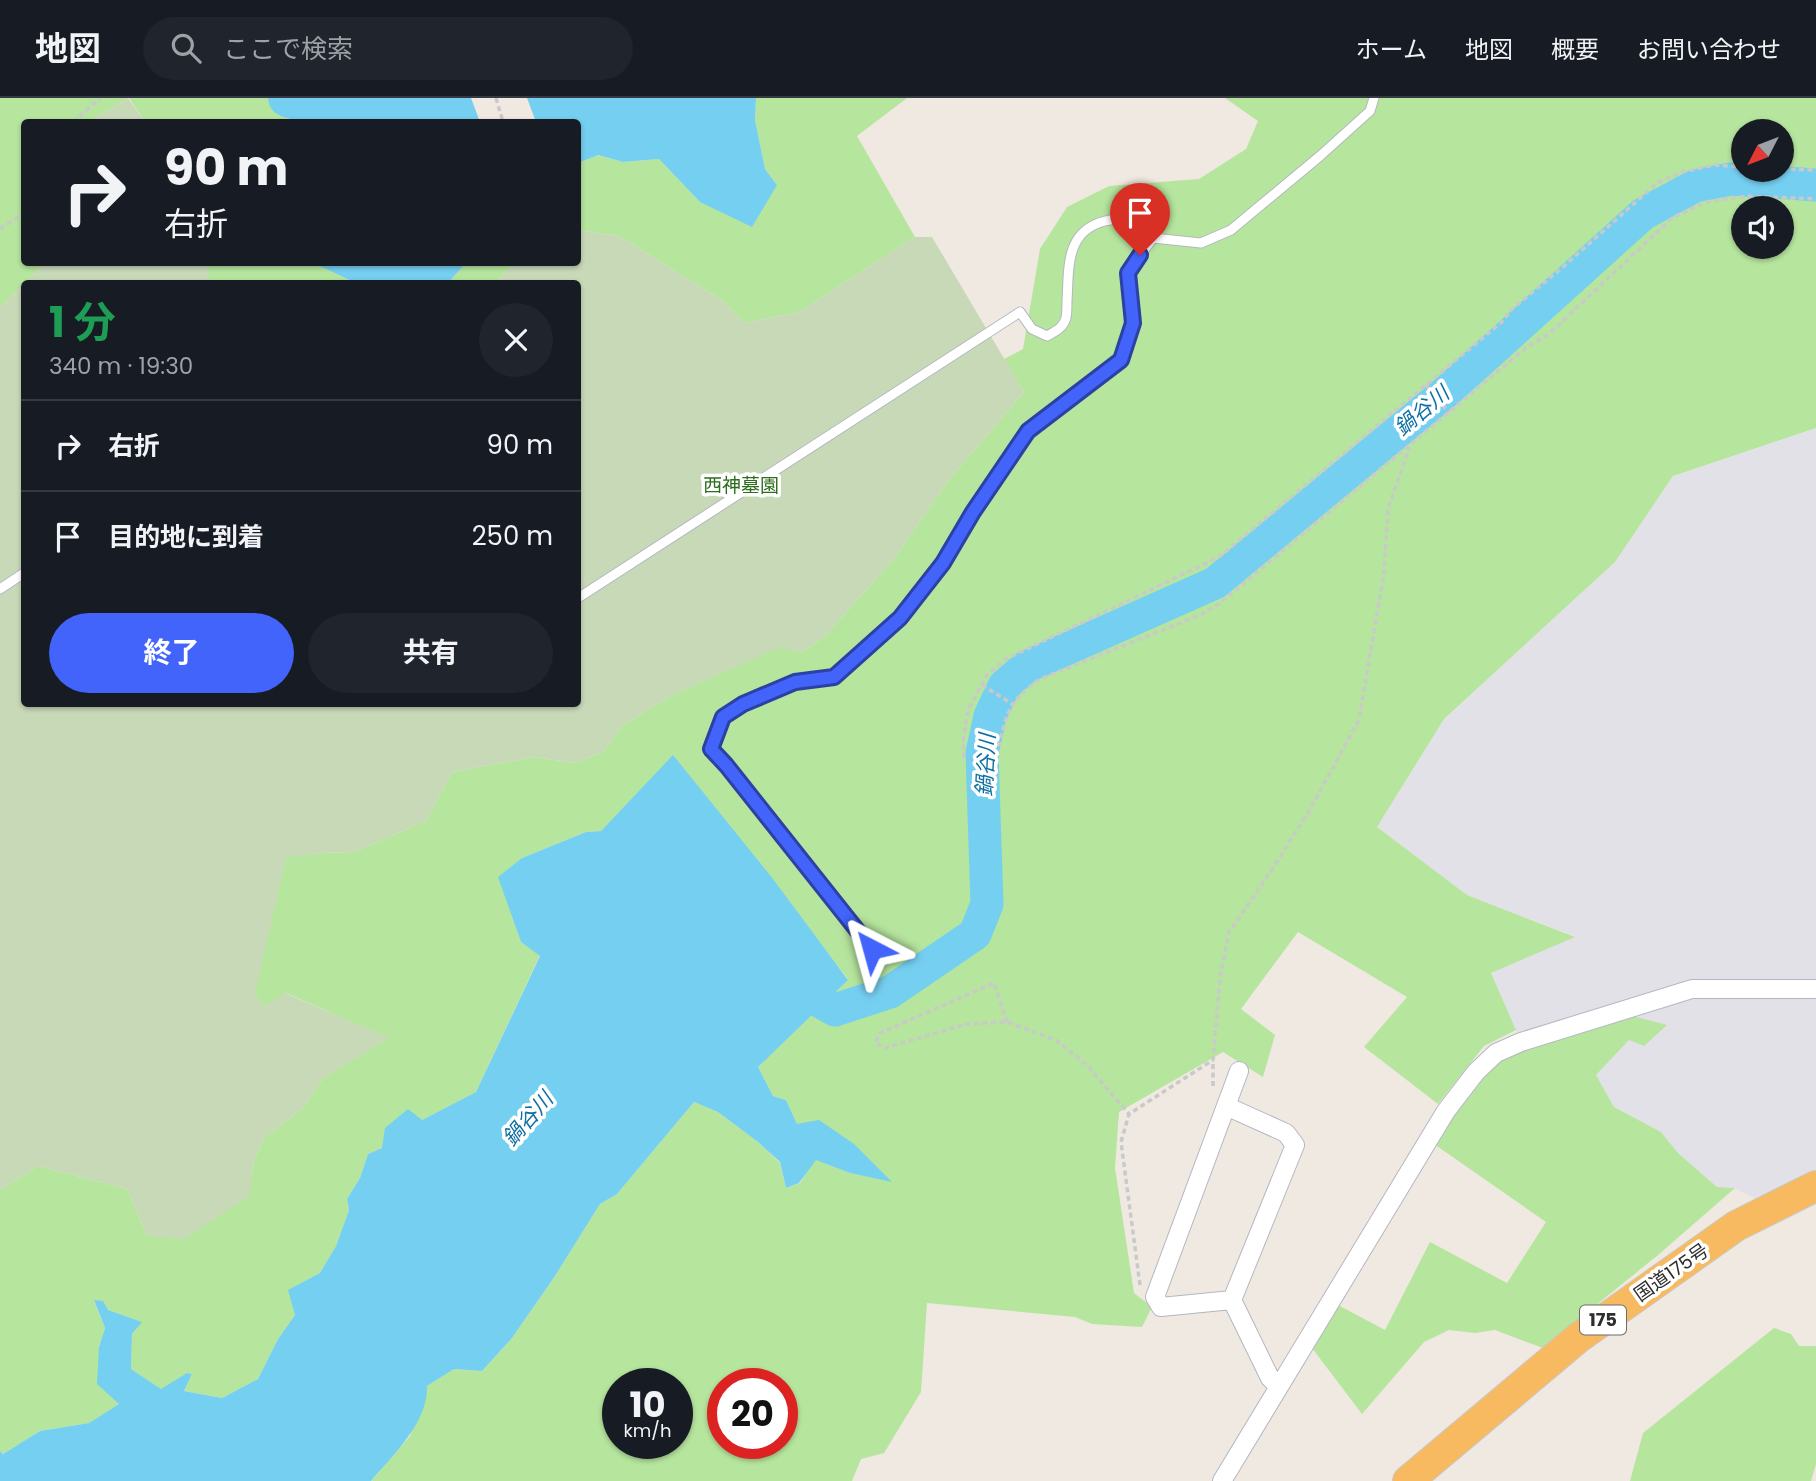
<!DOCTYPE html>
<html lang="ja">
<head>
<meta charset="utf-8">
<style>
  :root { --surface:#171b24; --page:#20242c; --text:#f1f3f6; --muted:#9ea1a6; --line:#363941; --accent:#4264fb }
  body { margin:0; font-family:Poppins,"Noto Sans JP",sans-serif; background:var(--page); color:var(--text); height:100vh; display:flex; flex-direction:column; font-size:26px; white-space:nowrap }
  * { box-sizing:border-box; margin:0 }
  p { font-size:23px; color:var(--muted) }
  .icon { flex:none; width:38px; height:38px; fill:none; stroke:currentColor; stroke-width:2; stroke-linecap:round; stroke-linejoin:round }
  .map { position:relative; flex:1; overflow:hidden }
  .details { position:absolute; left:21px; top:182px; width:560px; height:427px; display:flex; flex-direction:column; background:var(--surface); border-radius:7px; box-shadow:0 2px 5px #0004 }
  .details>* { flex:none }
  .hud { position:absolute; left:21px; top:21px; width:560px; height:147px; border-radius:7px; box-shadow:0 2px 5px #0004; background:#171b24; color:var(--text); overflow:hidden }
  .needle { width:46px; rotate:228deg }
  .buttons { position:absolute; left:1731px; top:21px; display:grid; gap:14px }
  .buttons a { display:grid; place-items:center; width:63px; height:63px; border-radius:50%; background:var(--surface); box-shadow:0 2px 5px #0004; font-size:35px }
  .speed { position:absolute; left:602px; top:1270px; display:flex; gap:14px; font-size:35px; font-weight:700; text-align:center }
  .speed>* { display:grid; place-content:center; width:91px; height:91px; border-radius:50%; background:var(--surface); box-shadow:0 2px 5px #0004; line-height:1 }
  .speed small { font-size:18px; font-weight:400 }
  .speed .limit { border:10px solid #d22; background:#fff; color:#111 }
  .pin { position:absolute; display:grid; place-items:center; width:60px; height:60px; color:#fff; margin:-72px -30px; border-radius:50% 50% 50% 0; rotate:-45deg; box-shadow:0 0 7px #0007 }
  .pin .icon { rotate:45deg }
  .me { position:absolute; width:77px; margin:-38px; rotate:321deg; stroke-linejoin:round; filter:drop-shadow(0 0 5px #0008) }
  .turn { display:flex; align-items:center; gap:24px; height:147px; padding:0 28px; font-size:32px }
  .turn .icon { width:91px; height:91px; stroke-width:2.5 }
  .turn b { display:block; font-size:49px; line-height:60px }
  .round { display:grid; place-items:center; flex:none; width:74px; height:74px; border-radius:37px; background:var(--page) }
  .overview { display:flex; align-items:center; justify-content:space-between; height:119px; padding:0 28px }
  h1 { font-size:42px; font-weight:700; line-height:52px; color:#1e9e55 }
  .primary-button { display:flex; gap:14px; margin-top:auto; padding:14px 28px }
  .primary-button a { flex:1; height:80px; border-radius:42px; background:var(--accent); color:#fff; font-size:28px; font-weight:700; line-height:80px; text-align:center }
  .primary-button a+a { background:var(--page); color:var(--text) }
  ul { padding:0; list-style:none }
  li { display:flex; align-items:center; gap:21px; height:91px; padding:0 28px; border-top:2px solid var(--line) }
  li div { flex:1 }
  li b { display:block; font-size:26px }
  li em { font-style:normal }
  header { display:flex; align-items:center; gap:42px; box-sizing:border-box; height:98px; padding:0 35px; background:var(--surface); border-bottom:2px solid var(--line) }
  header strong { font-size:33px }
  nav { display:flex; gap:38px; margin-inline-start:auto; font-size:24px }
  .search { width:490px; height:63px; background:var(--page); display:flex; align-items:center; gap:18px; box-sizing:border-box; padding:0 24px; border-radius:38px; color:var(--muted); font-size:26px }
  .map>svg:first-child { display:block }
  .industrial { fill:#e3e1e8 }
  .green { fill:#b6e59e; fill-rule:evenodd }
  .cemetery { fill:#c8d9b8 }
  .water { fill:#75cff0 }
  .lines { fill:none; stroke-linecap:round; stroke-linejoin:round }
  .river { stroke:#75cff0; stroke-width:33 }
  .service-casing { stroke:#b4b7c1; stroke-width:11 }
  .minor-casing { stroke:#b4b7c1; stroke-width:20 }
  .trunk-casing { stroke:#c9c9c9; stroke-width:32 }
  .path { stroke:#c9c9c9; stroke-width:3.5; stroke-dasharray:5 3.5; stroke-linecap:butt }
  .service { stroke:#fff; stroke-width:9 }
  .minor { stroke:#fff; stroke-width:18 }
  .trunk { stroke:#f8ba60; stroke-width:30 }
  .route-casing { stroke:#2b41a3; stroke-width:18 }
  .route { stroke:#4264fb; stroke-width:12 }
  .labels { text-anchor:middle; stroke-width:7; stroke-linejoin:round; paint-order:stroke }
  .shield { fill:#fff; stroke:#6d6d6d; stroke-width:2 }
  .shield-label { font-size:18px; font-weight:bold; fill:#2e2e2e }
  .park-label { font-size:19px; fill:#2c6e1b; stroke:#fff }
  .street-label { font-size:19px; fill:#2e2e2e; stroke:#fff }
  .water-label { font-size:21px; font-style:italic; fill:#0d6fa3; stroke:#fff }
</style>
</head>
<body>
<header>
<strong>地図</strong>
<div class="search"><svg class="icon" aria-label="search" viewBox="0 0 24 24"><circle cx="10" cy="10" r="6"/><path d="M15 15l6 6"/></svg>ここで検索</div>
<nav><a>ホーム</a><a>地図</a><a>概要</a><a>お問い合わせ</a></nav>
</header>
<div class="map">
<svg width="1816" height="1383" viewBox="0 0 1816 1383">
  <rect width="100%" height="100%" fill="#efe9e1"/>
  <path class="industrial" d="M 1816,330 L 1816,1076 L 1758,1102 L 1735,1090 L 1717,1089 L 1678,1055 L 1661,1034 L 1614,1009 L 1596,977 L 1629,941 L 1666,928 L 1519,951 L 1516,932 L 1491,875 L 1574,838 L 1467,797 L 1377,729 L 1444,621 L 1615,464 L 1673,378 Z"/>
  <path class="green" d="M 0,0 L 128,0 L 97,19 L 95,24 L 24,24 L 24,164 L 45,165 L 0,210 Z
    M 129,0 L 268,0 C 270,18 287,21 303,24 L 145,24 Z
    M 756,0 L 907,0 L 857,38 L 915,139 L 799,214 L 744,225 L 723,203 L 619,138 L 578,132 L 578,65 L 597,57 L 623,64 L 659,61 L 700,104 L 777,87 L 765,71 L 755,22 Z
    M 1225,0 L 1816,0 L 1816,330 L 1673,378 L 1615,464 L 1444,621 L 1377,729 L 1467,797 L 1575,839 L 1491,875 L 1516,932 L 1484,948 L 1438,1006 L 1364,949 L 1407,899 L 1298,834 L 1241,911 L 1275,937 L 1263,979 L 1223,954 L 1119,1014 L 1115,1070 L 1134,1195 L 1152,1209 L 1142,1229 L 1092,1226 L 1075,1219 L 927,1205 L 921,1294 L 884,1355 L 861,1361 L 852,1383 L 371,1383 L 410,1338 L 427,1288 L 454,1271 L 482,1273 L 512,1240 L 555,1178 L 600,1106 L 617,1096 L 694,1004 L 718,1014 L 758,1044 L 780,1065 L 786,1090 L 800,1085 L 815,1061 L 850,1075 L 891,1083 L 797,1026 L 786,1002 L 773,998 L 758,969 L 848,881 L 673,658 L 601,733 L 586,734 L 522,760 L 499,779 L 521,844 L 540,857 L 476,994 L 422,1022 L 382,1050 L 368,1056 L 360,1080 L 347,1101 L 349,1112 L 336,1148 L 320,1175 L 289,1192 L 295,1217 L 278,1241 L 258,1281 L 222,1300 L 184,1293 L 192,1276 L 187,1275 L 162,1292 L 131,1271 L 132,1236 L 141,1224 L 108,1212 L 94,1203 L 105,1230 L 99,1249 L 119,1306 L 89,1325 L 40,1333 L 3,1356 L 0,1353 L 0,1092 L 38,1068 L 127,1091 L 147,1138 L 248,1098 L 254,1062 L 264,1040 L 302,1011 L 323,980 L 388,940 L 286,895 L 264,909 L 254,895 L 286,759 L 321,755 L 354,754 L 426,723 L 452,674 L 534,659 L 574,665 L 603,654 L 621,629 L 670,598 L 778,549 L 802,554 L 825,538 L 895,459 L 948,383 L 1024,294 L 1004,261 L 1023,251 L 1040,151 L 1067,109 L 1109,88 L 1199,81 L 1246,51 L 1258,23 ZM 1743,33 L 1782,33 L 1782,72 L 1743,72 ZM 1743,110 L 1782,110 L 1782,149 L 1743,149 ZM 618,1286 L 677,1286 L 677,1346 L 618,1346 ZM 723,1286 L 782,1286 L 782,1346 L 723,1346 Z
    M 209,165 L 313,165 L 356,185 L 209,185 Z
    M 466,165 L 517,165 L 511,168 L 495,185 L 447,186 Z
    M 1625,916 L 1667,927 L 1644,948 L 1629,942 L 1596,977 L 1614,1009 L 1661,1034 L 1678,1055 L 1717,1089 L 1735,1090 L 1658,1157 L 1543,1250 L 1495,1232 L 1475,1235 L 1449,1232 L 1424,1244 L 1362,1316 L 1312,1250 L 1336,1206 L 1385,1232 L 1430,1144 L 1507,1185 L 1546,1124 L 1434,1046 L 1479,976 L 1500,960 Z
    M 1774,1230 L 1791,1236 L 1799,1248 L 1816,1248 L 1816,1366 L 1811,1383 L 1630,1383 L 1643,1335 Z"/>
  <path class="cemetery" d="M 128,0 L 145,24 L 95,24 L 97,19 Z
    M 578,132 L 619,138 L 723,203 L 744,225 L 799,214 L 915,139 L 932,139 L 1024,294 L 948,383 L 895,459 L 825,538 L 802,554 L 778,550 L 670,598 L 621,629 L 603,654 L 574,665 L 534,659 L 452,674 L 426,723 L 354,754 L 321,755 L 286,760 L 255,896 L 264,909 L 285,895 L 389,940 L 323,980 L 302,1011 L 264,1040 L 254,1062 L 249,1098 L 184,1141 L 147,1138 L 127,1091 L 38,1068 L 0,1092 L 0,210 L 45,165 L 209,165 L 209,185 L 24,186 L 24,606 L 578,606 L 578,186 L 495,185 L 511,168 L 517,165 L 578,164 Z"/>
  <path class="water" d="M 268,0 L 471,0 L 480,24 L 303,24 C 288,20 269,19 268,0 Z
    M 527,0 L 756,0 L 755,22 L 765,71 L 777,87 L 752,129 L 700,104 L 659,61 L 623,64 L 598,57 L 578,65 L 578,24 L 536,24 Z
    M 313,165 L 466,165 L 447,186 L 356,185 Z
    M 673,657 L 773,781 L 848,882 L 758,969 L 773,998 L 786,1002 L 797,1026 L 819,1022 L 854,1046 L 892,1084 L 850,1075 L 816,1062 L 799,1085 L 786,1090 L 780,1064 L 758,1044 L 718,1014 L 694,1004 L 617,1096 L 600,1106 L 555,1178 L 512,1240 L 482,1273 L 454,1271 L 427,1288 C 428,1325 393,1357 371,1383 L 0,1383 L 0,1353 L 3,1356 L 40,1333 L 89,1325 L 119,1306 L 97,1286 L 99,1249 L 105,1230 L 94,1202 L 103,1203 L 108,1212 L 142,1224 L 132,1236 L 131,1271 L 161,1291 L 187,1275 L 192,1276 L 184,1293 L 222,1300 L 258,1281 L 278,1241 L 295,1217 L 288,1192 L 320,1175 L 336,1148 L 349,1112 L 347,1101 L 360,1080 L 368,1056 L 382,1050 L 385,1030 L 408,1011 L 422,1022 L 476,994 L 540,858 L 521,844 L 498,779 L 522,760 L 586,734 L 601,733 Z"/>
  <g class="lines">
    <path class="river" d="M 785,884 L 835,912 L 890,894 L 975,836 L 987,806 L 982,655 L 990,618 L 1004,588 L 1026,569 L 1215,485 L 1447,293 L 1643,116 L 1695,88 L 1731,81 L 1816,87"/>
    <g class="service-casing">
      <path id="service" d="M 0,491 L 24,475
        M 578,500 L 1020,214 L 1032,231 L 1047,238 C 1056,233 1063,230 1066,220 C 1067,215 1067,208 1067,203 C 1069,170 1065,133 1105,123 C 1127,117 1137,126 1153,140
        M 872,851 L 726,668 L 711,651 L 723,619 L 743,606 L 795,584 L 834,579 L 900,520 L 943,465 L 973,414 L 1028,333 L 1121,262 L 1133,225 L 1127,175 L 1153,140 L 1201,145 L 1231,132 L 1320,58 L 1370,13 L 1374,0"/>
    </g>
    <g class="minor-casing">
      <path id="minor" d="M 1239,973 L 1155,1199 L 1161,1209 L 1232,1202 L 1270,1280 L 1279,1289
        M 1226,1008 L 1286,1035 L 1295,1047 L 1232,1202
        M 1222,1383 L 1446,1013 L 1476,974 L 1496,955 L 1521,944 L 1692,891 L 1816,891"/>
    </g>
    <g class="trunk-casing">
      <path id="trunk" d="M 1408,1383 L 1578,1240 L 1736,1128 L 1816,1088"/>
    </g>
    <path class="path" d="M 496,0 L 503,24
      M 73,24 L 100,0
      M 1782,71 L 1816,72
      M 0,131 L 24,115
      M 1426,287 L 1449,315
      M 982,587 L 1012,606
      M 997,657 C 1006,618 1006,605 1040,581 L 1200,517 L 1220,505 L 1528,248 L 1549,236 L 1672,120 L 1706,104 L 1747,98 L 1816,101
      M 964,660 L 963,642 L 968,612 L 987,577 L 1006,561 L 1219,459 L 1503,223 L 1512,211 L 1563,169 L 1657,85 L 1682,74 L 1715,67 L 1743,69
      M 1007,924 L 994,885 L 880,935 L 875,945 L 885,950 L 967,926 L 1007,924 L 1056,942 L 1087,967 L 1129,1016
      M 1213,988 L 1213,962
      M 1140,1187 L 1121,1044 L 1129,1016 L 1213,962 L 1220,879 L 1229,834 L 1271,773 L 1309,713 L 1359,622 L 1384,475 L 1388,411 L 1409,350"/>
    <use href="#service" class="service"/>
    <use href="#minor" class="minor"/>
    <use href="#trunk" class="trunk"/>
  </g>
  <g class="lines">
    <g class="route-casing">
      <path id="route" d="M 872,851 L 726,667 L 711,651 L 723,619 L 743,606 L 795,584 L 834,579 L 900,520 L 943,465 L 973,414 L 1028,333 L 1121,262 L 1133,225 L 1128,175 L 1140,157"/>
    </g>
    <use href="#route" class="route"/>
  </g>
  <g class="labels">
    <rect class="shield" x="1580" y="1207.5" width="46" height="29" rx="5"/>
    <g class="shield-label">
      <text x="1603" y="1228">175</text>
    </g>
    <g class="park-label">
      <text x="741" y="394">西神墓園</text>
    </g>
    <g class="street-label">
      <text transform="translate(1671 1174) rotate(-35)" y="7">国道175号</text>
    </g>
    <g class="water-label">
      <text transform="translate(1422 313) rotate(-40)" y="7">鍋谷川</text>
      <text transform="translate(986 667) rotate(-87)" y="7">鍋谷川</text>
      <text transform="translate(528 1021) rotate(-49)" y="7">鍋谷川</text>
    </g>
  </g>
</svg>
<div class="buttons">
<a><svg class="needle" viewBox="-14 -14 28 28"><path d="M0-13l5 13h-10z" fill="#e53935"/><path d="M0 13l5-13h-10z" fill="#9ea1a6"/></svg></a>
<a><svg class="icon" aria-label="sound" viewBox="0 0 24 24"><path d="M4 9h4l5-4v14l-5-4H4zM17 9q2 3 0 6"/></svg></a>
</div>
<div class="speed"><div>10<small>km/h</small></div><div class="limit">20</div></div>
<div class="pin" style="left:1140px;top:157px;background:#d93025"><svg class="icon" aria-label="arrive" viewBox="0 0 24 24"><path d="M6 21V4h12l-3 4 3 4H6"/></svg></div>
<svg class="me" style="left:872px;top:851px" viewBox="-20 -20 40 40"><path d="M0-17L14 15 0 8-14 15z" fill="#4264fb" stroke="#fff" stroke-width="4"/></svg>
<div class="hud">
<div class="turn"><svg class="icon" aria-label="right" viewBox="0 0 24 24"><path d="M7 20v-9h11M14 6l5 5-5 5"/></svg><div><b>90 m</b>右折</div></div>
</div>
<section class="details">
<div class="overview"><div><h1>1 分</h1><p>340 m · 19:30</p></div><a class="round"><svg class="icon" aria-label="close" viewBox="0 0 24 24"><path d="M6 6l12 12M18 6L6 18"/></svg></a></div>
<ul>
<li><svg class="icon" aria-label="right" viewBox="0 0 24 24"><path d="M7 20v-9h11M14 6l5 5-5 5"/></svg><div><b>右折</b></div><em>90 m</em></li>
<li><svg class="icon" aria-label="arrive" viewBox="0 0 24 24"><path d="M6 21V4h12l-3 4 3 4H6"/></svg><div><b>目的地に到着</b></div><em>250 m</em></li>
</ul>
<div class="primary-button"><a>終了</a><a>共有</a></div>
</section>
</div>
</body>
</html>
